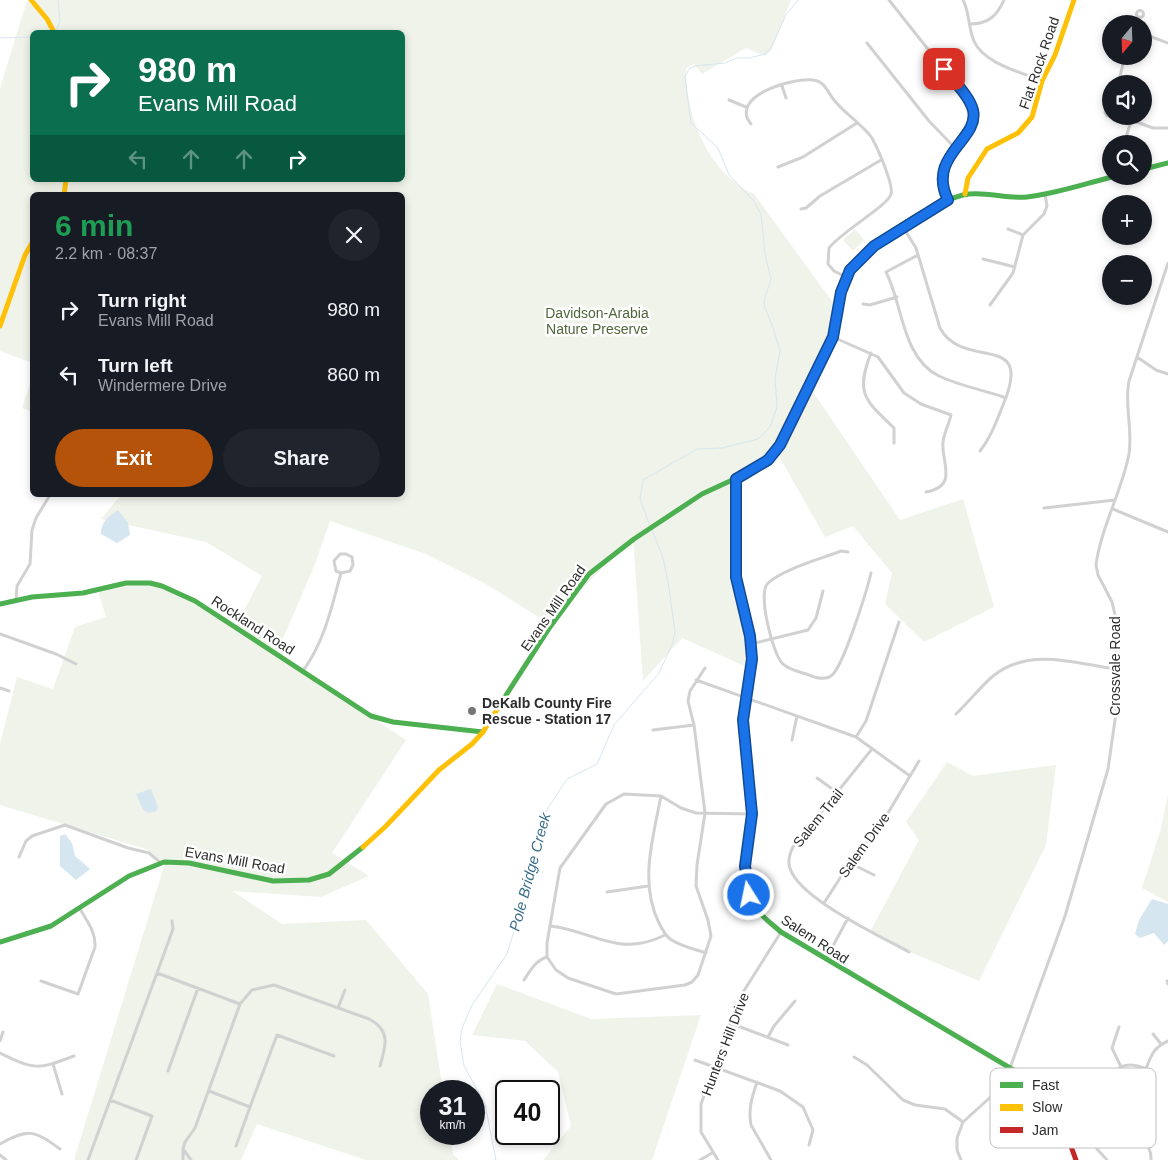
<!DOCTYPE html>
<html lang="en">
<head>
<meta charset="utf-8">
<style>
  :root { --surface:#171b24; --page:#20242c; --text:#f1f3f6; --muted:#9ea1a6; --accent:#b45309 }
  body { margin:0; font-family:Arial,sans-serif; background:var(--page); color:var(--text); height:100vh; display:flex; flex-direction:column; font-size:19px; white-space:nowrap }
  * { box-sizing:border-box; margin:0 }
  p { font-size:16px; color:var(--muted) }
  .icon { flex:none; width:28px; height:28px; fill:none; stroke:currentColor; stroke-width:2; stroke-linecap:round; stroke-linejoin:round }
  .map { position:relative; flex:1; overflow:hidden }
  .side { position:absolute; left:30px; top:192px; width:375px; height:305px; display:flex; flex-direction:column; background:var(--surface); border-radius:8px; box-shadow:0 2px 8px #0003 }
  .side>* { flex:none }
  .banner { position:absolute; left:30px; top:30px; width:375px; height:152px; border-radius:8px; box-shadow:0 2px 8px #0003; background:#0b6e4f; color:#fff; overflow:hidden }
  .needle { width:32px; rotate:199deg }
  .buttons { position:absolute; left:1102px; top:15px; display:grid; gap:10px }
  .buttons a { display:grid; place-items:center; width:50px; height:50px; border-radius:50%; background:var(--surface); box-shadow:0 2px 8px #0003; font-size:25px }
  .speed { position:absolute; left:420px; top:1080px; display:flex; gap:10px; font-size:25px; font-weight:700; text-align:center }
  .speed>* { display:grid; place-content:center; width:65px; height:65px; border-radius:50%; background:var(--surface); box-shadow:0 2px 8px #0003; line-height:1 }
  .speed small { font-size:12px; font-weight:400 }
  .speed .limit { border:2px solid #111; border-radius:8px; background:#fff; color:#111 }
  .pin { position:absolute; display:grid; place-items:center; width:42px; height:42px; color:#fff; margin:-21px; border-radius:10px; box-shadow:0 2px 8px #0006 }
  .me { position:absolute; width:55px; margin:-28px; rotate:350deg; stroke-linejoin:round; filter:drop-shadow(0 0 4px #0008) }
  .turn { display:flex; align-items:center; gap:18px; height:105px; padding:0 25px; font-size:22px }
  .turn .icon { width:65px; height:65px; stroke-width:2.5 }
  .turn b { display:block; font-size:35px; line-height:42px }
  .lanes { display:flex; align-items:center; height:48px; padding:0 25px; background:#0003; justify-content:center; gap:25px; direction:ltr }
  .lanes .off { opacity:.35 }
  .round { display:grid; place-items:center; flex:none; width:52px; height:52px; border-radius:26px; background:var(--page) }
  .summary { display:flex; align-items:center; justify-content:space-between; height:85px; padding:0 25px }
  h1 { font-size:30px; font-weight:800; line-height:38px; color:#1e9e55 }
  .action { display:flex; gap:10px; margin-top:auto; padding:10px 25px }
  .action a { flex:1; height:58px; border-radius:30px; background:var(--accent); color:#fff; font-size:20px; font-weight:800; line-height:58px; text-align:center }
  .action a+a { background:var(--page); color:var(--text) }
  ul { padding:0; list-style:none }
  li { display:flex; align-items:center; gap:15px; height:65px; padding:0 25px }
  li div { flex:1 }
  li b { display:block; font-size:19px }
  li em { font-style:normal }
  .map>svg:first-child { display:block }
  .green { fill:#eff3ea; fill-rule:evenodd }
  .water { fill:#d6e6f0 }
  .lines { fill:none; stroke-linecap:round; stroke-linejoin:round }
  .stream { stroke:#d6e6f0; stroke-width:1 }
  .street { stroke:#d1d1d1; stroke-width:3 }
  .fast { stroke:#4caf50; stroke-width:5 }
  .slow { stroke:#ffc107; stroke-width:5 }
  .jam { stroke:#c62828; stroke-width:5 }
  .route-casing { stroke:#114b97; stroke-width:12 }
  .route { stroke:#1a73e8; stroke-width:9 }
  .poi-dot { fill:#767676; stroke:#fff; stroke-width:2 }
  .labels { text-anchor:middle; stroke-width:5; stroke-linejoin:round; paint-order:stroke }
  .street-label { font-size:14px; fill:#2c2c2c; stroke:#fff }
  .park-label { font-size:14px; fill:#50663a; stroke:#fff }
  .poi-label { font-size:14px; font-weight:bold; fill:#2c2c2c; stroke:#fff; text-anchor:start }
  .water-label { font-size:15px; font-style:italic; fill:#3c6f8b; stroke:#fff }
  .key { fill:#fff; stroke:#c0c0c0; stroke-width:1 }
  .key-label { font-size:14px; fill:#2c2c2c }
</style>
</head>
<body>
<div class="map">
<svg width="1168" height="1160" viewBox="0 0 1168 1160">
  <rect width="100%" height="100%" fill="#fff"/>
  <path class="green" d="M 33,0 L 791,0 L 771,51 L 765,56 L 746,48 L 702,74 L 694,64 L 686,68 C 685,116 709,174 754,194 L 834,304 L 826,357 L 809,386 L 900,520 L 963,499 L 994,607 L 924,642 L 885,604 L 892,573 L 853,526 L 825,537 L 775,449 L 731,475 L 733,573 L 751,648 L 749,668 L 682,638 L 643,681 L 633,537 L 548,623 L 486,584 L 426,554 L 330,521 L 315,564 L 276,655 L 406,740 L 332,853 L 369,876 L 321,897 L 232,891 L 282,924 L 366,920 L 428,994 L 443,1091 L 431,1091 L 431,1134 L 450,1134 L 453,1154 L 459,1160 L 366,1160 L 257,1124 L 241,1160 L 74,1160 L 165,863 L 146,849 L 0,805 L 0,744 L 17,677 L 53,689 L 75,627 L 106,617 L 98,591 C 108,588 119,583 129,582 C 169,577 203,608 235,628 L 262,576 L 206,542 L 101,519 L 121,495 L 402,495 L 402,195 L 32,195 L 32,363 L 0,351 L 0,88 L 27,1 L 31,5 ZM 32,32 L 402,32 L 402,180 L 32,180 Z
    M 855,229 L 864,240 L 853,251 L 843,240 Z
    M 32,378 L 32,412 L 22,408 Z
    M 947,762 L 973,776 L 1056,765 L 1046,845 L 979,981 L 910,952 L 871,930 L 919,840 L 906,822 Z
    M 1168,795 L 1168,902 L 1142,888 L 1160,832 Z
    M 497,984 L 591,1019 L 701,1015 L 652,1160 L 543,1160 L 571,1126 L 558,1072 L 525,1041 L 472,1035 Z"/>
  <path class="water" d="M 118,510 L 128,523 L 130,535 L 117,543 L 101,534 C 100,523 109,516 118,510 Z
    M 151,789 L 158,807 L 156,811 L 149,813 L 143,810 L 136,794 Z
    M 65,834 L 72,843 L 75,856 L 90,869 L 76,880 L 60,866 L 60,836 Z
    M 1152,899 L 1168,904 L 1168,941 L 1164,945 L 1154,933 L 1140,938 L 1135,934 L 1139,920 Z"/>
  <g class="lines">
    <path class="stream" d="M 56,31 L 60,21 L 58,0
      M 0,38 L 32,37
      M 650,526 L 640,499 L 643,480 L 697,449 L 722,448 L 758,439 L 770,427 L 777,407 L 775,378 L 780,351 L 773,327 L 765,308 L 764,301 L 771,279 L 765,254 L 761,214 L 753,200 L 729,175 L 718,148 L 691,123 L 685,77 L 689,69 L 695,66 L 725,63 L 736,58 L 749,58 L 765,54 L 772,46 L 786,15 L 798,0
      M 496,1160 L 485,1104 L 464,1066 L 460,1041 L 462,1028 L 472,1005 L 507,954 L 532,872 L 536,839 L 548,808 L 567,779 L 597,764 L 614,725 L 659,673 L 673,642 L 675,632 L 668,581 L 663,558 L 652,530"/>
    <path class="street" d="M 889,0 L 969,101 C 985,140 926,155 948,200
      M 963,0 C 970,13 968,28 974,41 C 984,64 1021,72 1042,81
      M1136.5 14a3.5 3.5 0 1 1 7 0a3.5 3.5 0 1 1-7 0Z
      M 970,24 C 988,24 997,16 1004,0
      M 1137,24 L 1139,17
      M 1144,34 L 1168,43
      M 867,43 L 929,121 L 955,148
      M 1118,84 L 1125,56
      M 782,86 L 786,98
      M 729,100 L 746,107
      M 1111,109 L 1107,109 L 1105,112 L 1107,116 L 1111,115
      M 1120,116 L 1153,128 L 1168,128
      M 751,124 C 728,96 794,77 813,80 C 825,81 828,93 834,100 C 845,114 862,124 872,138 C 877,147 894,185 891,194 C 888,206 842,231 829,248 L 828,264 L 834,271 L 846,277
      M 1124,144 L 1131,121
      M 778,167 L 803,157 L 857,123
      M 801,209 L 806,208 L 820,196 L 881,160
      M 903,227 L 916,248 L 940,328 C 963,371 1032,331 1005,400 C 998,417 992,436 980,451
      M 1008,229 L 1023,235
      M 918,255 L 886,272 C 903,305 902,358 939,376 C 960,386 984,390 1006,398
      M 983,259 L 1015,267
      M 863,304 L 870,305 L 897,297
      M 990,305 L 1013,273 L 1023,235 L 1044,214 L 1047,206 L 1045,194
      M 833,337 L 878,357 L 904,393 L 921,404 L 951,415 C 949,424 944,433 943,442 C 941,462 959,486 926,492
      M 871,353 C 855,394 865,400 894,428 L 894,443
      M 1137,357 L 1156,370 L 1168,374
      M 1044,508 L 1115,500
      M 1113,509 L 1168,532
      M 848,552 L 841,551 C 821,559 783,569 768,583 C 757,593 773,654 782,663 C 788,670 801,672 809,675 C 816,678 825,680 831,676 C 843,668 867,590 871,573
      M 16,600 L 17,586 L 30,564 L 32,530 L 36,518 L 50,495
      M 0,634 L 56,654 L 76,664
      M 751,644 L 808,630 L 816,618 L 823,591
      M 705,668 L 690,691 L 688,701 L 694,725 L 705,813 L 697,865 L 696,886 L 708,920 L 711,936 L 698,975 L 692,982 L 685,985 L 616,994 L 568,978 L 556,970 L 547,957 L 547,943 L 560,868 L 606,804 L 624,794 L 661,796 L 681,808 L 696,813 L 752,814
      M 303,671 C 325,640 331,609 341,573 L 350,571 L 353,565 L 352,557 L 346,554 L 340,554 L 334,561 L 336,571 L 341,573
      M 696,680 L 856,737 L 910,776
      M 0,688 L 9,691
      M 956,714 C 969,702 980,687 993,676 C 1030,647 1073,663 1115,669
      M 653,730 L 694,725
      M 856,737 L 866,721 L 899,622
      M 792,740 L 797,716
      M 872,749 L 793,847 C 789,855 787,865 792,873 C 807,902 880,936 909,952
      M 817,778 L 838,793
      M 661,796 C 653,838 639,883 659,923 C 662,929 665,935 670,939 C 680,946 694,949 706,953
      M 19,857 L 26,841 L 32,836 L 65,825 L 128,848 L 149,853 L 161,863
      M 850,863 L 874,875
      M 607,892 L 648,886
      M 824,903 L 853,858 L 879,828 L 919,761
      M 551,926 C 596,932 619,958 665,935
      M 826,959 L 848,918
      M 157,973 L 173,929 L 172,921
      M 524,980 C 530,971 536,960 547,957
      M 41,981 L 78,994 L 95,947 C 96,932 87,921 80,909
      M 1167,981 L 1168,984
      M 240,1004 L 252,990 L 274,985 L 369,1019 C 391,1030 386,1046 380,1066
      M 338,1008 L 345,990
      M 730,1023 L 788,1045
      M 1119,1027 L 1112,1048 L 1121,1067
      M 1153,1034 L 1161,1044
      M 768,1037 L 774,1026 L 795,1001
      M 0,1041 L 3,1032
      M 0,1053 C 35,1070 37,1070 74,1056
      M 854,1057 L 867,1065 L 903,1100 L 915,1105 L 945,1109 L 963,1122
      M 695,1060 L 780,1091 L 803,1107 L 813,1130 L 809,1145
      M 53,1064 L 62,1094
      M 168,1071 L 198,988
      M 757,1082 C 752,1097 748,1109 751,1125 L 771,1160
      M 209,1091 L 250,1107 L 236,1146
      M 1102,1095 C 1116,1074 1115,1057 1147,1069
      M 110,1100 L 152,1116 L 136,1160
      M 250,1107 L 277,1035 L 334,1056
      M 0,1144 C 28,1128 34,1130 60,1149
      M 1097,1149 L 1107,1160
      M 0,1155 L 6,1160
      M 88,1160 L 157,973 L 240,1004 L 195,1128 L 185,1142 L 183,1149
      M 183,1160 L 183,1149 L 191,1160
      M 700,1160 L 712,1153
      M 718,1160 L 701,1132 L 701,1104 L 740,997 L 781,932
      M 961,1160 L 957,1150 L 957,1138 L 963,1122 L 995,1093 L 1010,1068 L 1065,916 L 1108,769 L 1116,713 L 1116,619 L 1112,602 L 1098,575 L 1096,565 C 1101,527 1122,491 1129,454 C 1133,429 1124,405 1129,381 L 1168,263
      M 1151,1160 C 1152,1143 1137,1137 1134,1121 C 1131,1109 1146,1065 1153,1053 C 1157,1047 1161,1044 1168,1041"/>
    <path class="fast" d="M 1144,169 L 1168,163
      M 836,327 C 839,308 839,288 849,271 C 864,245 939,197 969,194 C 989,192 1007,199 1027,197 C 1056,194 1087,183 1116,176
      M 0,604 L 32,597 L 83,593 L 126,583 L 150,583 L 162,586 L 195,601 L 371,716 L 393,722 L 483,732
      M 503,700 L 550,627 L 589,574 L 634,539 L 702,494 L 756,469 L 767,460 L 783,439
      M 750,796 C 754,830 734,882 758,911 C 764,918 773,925 781,932 L 1017,1072
      M 0,942 L 51,926 L 129,876 L 164,862 L 189,863 L 273,881 L 309,880 L 329,874 L 363,847"/>
    <path class="slow" d="M 31,0 L 47,19 L 54,32
      M 965,194 L 968,178 L 987,149 L 1018,133 L 1032,117 L 1042,81 L 1055,55 L 1074,0
      M 64,195 L 66,180
      M 0,326 L 25,255 L 32,243
      M 735,479 L 736,577 L 752,659 L 743,720 L 750,796
      M 363,847 L 385,827 L 439,770 L 472,744 L 483,732 L 503,700"/>
    <path class="jam" d="M 783,439 L 822,366 L 836,327
      M 1017,1072 L 1040,1086 L 1057,1108 L 1076,1160"/>
  </g>
  <g class="lines">
    <g class="route-casing">
      <path id="route" d="M 749,895 L 745,866 L 752,814 L 743,720 L 752,659 L 750,636 L 736,577 L 736,479 L 768,460 L 780,445 L 833,337 L 841,292 L 850,270 L 874,246 L 948,200 C 926,155 980,140 973,110 C 969,95 953,81 944,69"/>
    </g>
    <use href="#route" class="route"/>
  </g>
  <circle class="poi-dot" cx="472" cy="711" r="5"/>
  <g class="labels">
    <g class="street-label">
      <text transform="translate(1039 63) rotate(-71)" y="5">Flat Rock Road</text>
      <text transform="translate(553 608) rotate(-55)" y="5">Evans Mill Road</text>
      <text transform="translate(253 625) rotate(33)" y="5">Rockland Road</text>
      <text transform="translate(1115 666) rotate(-90)" y="5">Crossvale Road</text>
      <text transform="translate(818 818) rotate(-51)" y="5">Salem Trail</text>
      <text transform="translate(864 845) rotate(-54)" y="5">Salem Drive</text>
      <text transform="translate(235 860) rotate(10)" y="5">Evans Mill Road</text>
      <text transform="translate(815 939) rotate(33)" y="5">Salem Road</text>
      <text transform="translate(725 1044) rotate(-69)" y="5">Hunters Hill Drive</text>
    </g>
    <g class="park-label">
      <text x="597" y="318">Davidson-Arabia<tspan x="597" dy="16">Nature Preserve</tspan></text>
    </g>
    <g class="poi-label">
      <text x="482" y="708">DeKalb County Fire<tspan x="482" dy="16">Rescue - Station 17</tspan></text>
    </g>
    <g class="water-label">
      <text transform="translate(530 872) rotate(-75)" y="5">Pole Bridge Creek</text>
    </g>
  </g>
  <rect x="990" y="1068" width="166" height="80" rx="8" class="key"/>
  <rect x="1000" y="1082" width="23" height="6" fill="#4caf50"/>
  <rect x="1000" y="1104" width="23" height="7" fill="#ffc107"/>
  <rect x="1000" y="1127" width="23" height="6" fill="#c62828"/>
  <g class="key-label">
    <text x="1032" y="1090">Fast</text>
    <text x="1032" y="1112">Slow</text>
    <text x="1032" y="1135">Jam</text>
  </g>
</svg>
<div class="buttons">
<a><svg class="needle" viewBox="-14 -14 28 28"><path d="M0-13l5 13h-10z" fill="#e53935"/><path d="M0 13l5-13h-10z" fill="#9ea1a6"/></svg></a>
<a><svg class="icon" aria-label="sound" viewBox="0 0 24 24"><path d="M4 9h4l5-4v14l-5-4H4zM17 9q2 3 0 6"/></svg></a>
<a><svg class="icon" aria-label="search" viewBox="0 0 24 24"><circle cx="10" cy="10" r="6"/><path d="M15 15l6 6"/></svg></a>
<a>+</a>
<a>−</a>
</div>
<div class="speed"><div>31<small>km/h</small></div><div class="limit">40</div></div>
<div class="pin" style="left:944px;top:69px;background:#d93025"><svg class="icon" aria-label="arrive" viewBox="0 0 24 24"><path d="M6 21V4h12l-3 4 3 4H6"/></svg></div>
<svg class="me" style="left:749px;top:895px" viewBox="-20 -20 40 40"><circle r="17" fill="#1a73e8" stroke="#fff" stroke-width="3"/><path d="M0-11L8 9 0 5-8 9z" fill="#fff"/></svg>
<div class="banner">
<div class="turn"><svg class="icon" aria-label="right" viewBox="0 0 24 24"><path d="M7 20v-9h11M14 6l5 5-5 5"/></svg><div><b>980 m</b>Evans Mill Road</div></div>
<div class="lanes"><svg class="icon off" aria-label="left" viewBox="0 0 24 24"><path d="M17 20v-9H6M10 6l-5 5 5 5"/></svg><svg class="icon off" aria-label="ahead" viewBox="0 0 24 24"><path d="M12 20V5M6 11l6-6 6 6"/></svg><svg class="icon off" aria-label="ahead" viewBox="0 0 24 24"><path d="M12 20V5M6 11l6-6 6 6"/></svg><svg class="icon" aria-label="right" viewBox="0 0 24 24"><path d="M7 20v-9h11M14 6l5 5-5 5"/></svg></div>
</div>
<section class="side">
<div class="summary"><div><h1>6 min</h1><p>2.2 km · 08:37</p></div><a class="round"><svg class="icon" aria-label="close" viewBox="0 0 24 24"><path d="M6 6l12 12M18 6L6 18"/></svg></a></div>
<ul>
<li><svg class="icon" aria-label="right" viewBox="0 0 24 24"><path d="M7 20v-9h11M14 6l5 5-5 5"/></svg><div><b>Turn right</b><p>Evans Mill Road</p></div><em>980 m</em></li>
<li><svg class="icon" aria-label="left" viewBox="0 0 24 24"><path d="M17 20v-9H6M10 6l-5 5 5 5"/></svg><div><b>Turn left</b><p>Windermere Drive</p></div><em>860 m</em></li>
</ul>
<div class="action"><a>Exit</a><a>Share</a></div>
</section>
</div>
</body>
</html>
